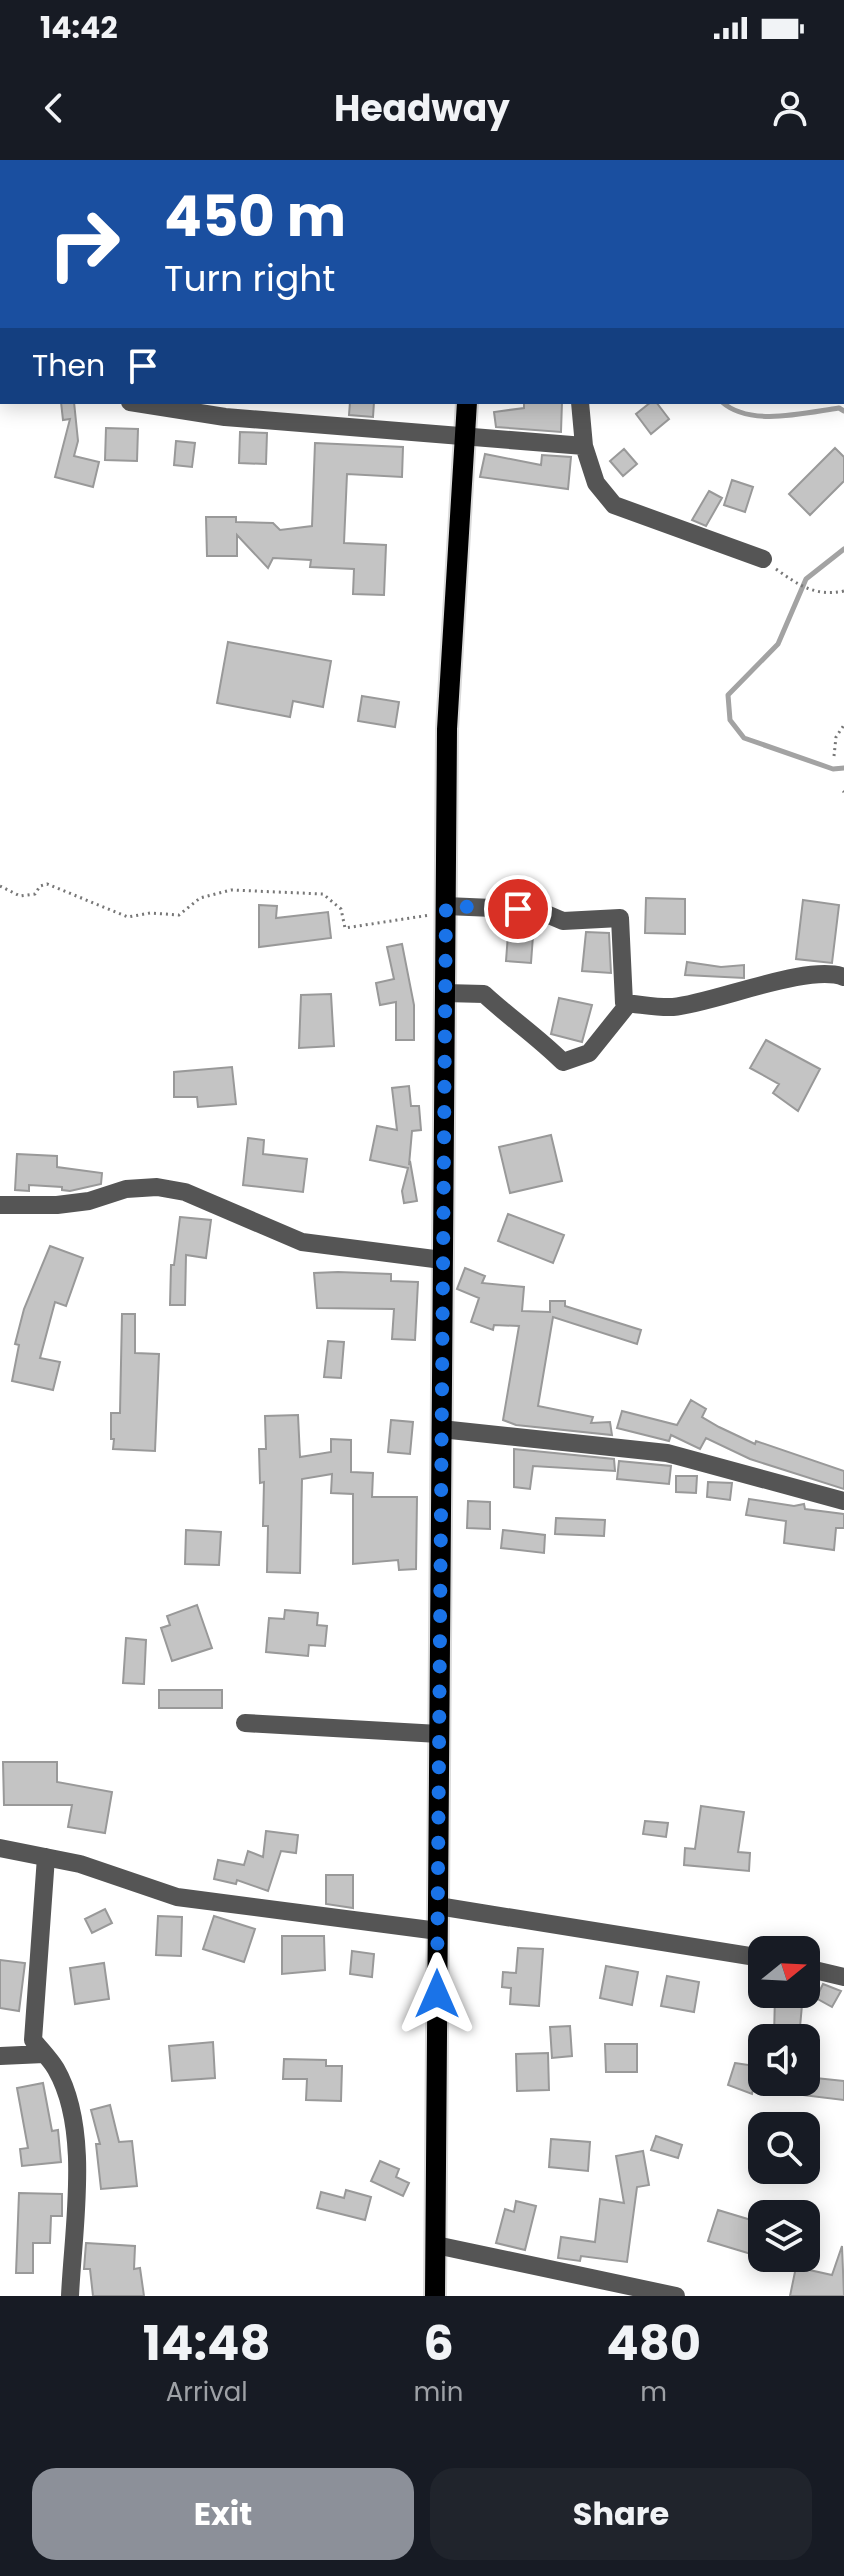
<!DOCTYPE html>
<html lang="en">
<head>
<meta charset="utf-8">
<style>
  :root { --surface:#171b24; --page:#20242c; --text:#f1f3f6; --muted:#9ea1a6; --accent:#8c9099 }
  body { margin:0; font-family:Poppins,sans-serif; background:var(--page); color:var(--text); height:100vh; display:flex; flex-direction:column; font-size:30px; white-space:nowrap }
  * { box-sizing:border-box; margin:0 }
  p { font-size:26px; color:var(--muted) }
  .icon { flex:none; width:44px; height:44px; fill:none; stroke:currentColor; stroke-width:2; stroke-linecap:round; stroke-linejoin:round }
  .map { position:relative; height:2136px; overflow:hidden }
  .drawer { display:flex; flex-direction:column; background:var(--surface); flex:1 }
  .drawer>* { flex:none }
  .hud { position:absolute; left:0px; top:0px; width:844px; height:244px; box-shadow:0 4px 20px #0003; background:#1a4fa0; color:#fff; overflow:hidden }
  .needle { width:52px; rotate:72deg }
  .controls { position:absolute; left:748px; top:1776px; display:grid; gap:16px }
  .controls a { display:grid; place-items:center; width:72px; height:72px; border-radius:16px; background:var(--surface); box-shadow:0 4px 20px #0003; font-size:40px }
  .pin { position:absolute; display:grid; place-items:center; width:68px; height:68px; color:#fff; margin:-34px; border:4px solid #fff; border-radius:50%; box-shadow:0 2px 8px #0007 }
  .me { position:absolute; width:88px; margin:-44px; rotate:0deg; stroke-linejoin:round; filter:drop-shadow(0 0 6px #0008) }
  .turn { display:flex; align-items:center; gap:28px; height:168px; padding:0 32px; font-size:36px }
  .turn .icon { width:104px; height:104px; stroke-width:2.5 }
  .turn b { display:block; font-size:56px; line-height:68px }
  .then { display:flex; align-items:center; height:76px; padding:0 32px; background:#0003; gap:16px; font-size:30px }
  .eta { display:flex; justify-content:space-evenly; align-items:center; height:136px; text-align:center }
  .eta b { font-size:48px; font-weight:700; line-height:56px }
  .cta { display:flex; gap:16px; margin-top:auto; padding:16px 32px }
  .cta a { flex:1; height:92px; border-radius:24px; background:var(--accent); color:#fff; font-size:32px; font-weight:700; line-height:92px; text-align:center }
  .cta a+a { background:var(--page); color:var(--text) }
  .status { display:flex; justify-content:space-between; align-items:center; height:56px; padding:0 40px; background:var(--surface); direction:ltr }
  .status svg { height:22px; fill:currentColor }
  header { display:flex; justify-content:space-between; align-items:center; height:104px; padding:0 32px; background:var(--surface); font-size:36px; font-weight:700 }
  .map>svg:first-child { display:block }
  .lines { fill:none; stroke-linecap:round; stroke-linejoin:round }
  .stream { stroke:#a3a3a3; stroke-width:5 }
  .building { fill:#c4c4c4; stroke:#999; stroke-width:2 }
  .major-casing { stroke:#dbdbdb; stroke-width:24 }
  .path { stroke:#777; stroke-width:3; stroke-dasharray:2 4; stroke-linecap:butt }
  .minor { stroke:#555; stroke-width:18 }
  .major { stroke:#000; stroke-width:20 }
  .route { stroke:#1a73e8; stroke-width:14; stroke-dasharray:0 25.2 }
</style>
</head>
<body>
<div class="status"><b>14:42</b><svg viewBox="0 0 49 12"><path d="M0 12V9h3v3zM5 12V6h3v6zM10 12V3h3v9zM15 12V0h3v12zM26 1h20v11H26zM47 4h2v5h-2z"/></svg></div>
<header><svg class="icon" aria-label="back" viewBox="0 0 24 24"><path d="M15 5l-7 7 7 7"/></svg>Headway<svg class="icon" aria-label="person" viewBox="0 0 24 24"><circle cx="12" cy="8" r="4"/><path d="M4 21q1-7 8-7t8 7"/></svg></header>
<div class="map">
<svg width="844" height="2136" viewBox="0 0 844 2136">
  <rect width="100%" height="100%" fill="#fff"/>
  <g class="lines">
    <path class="stream" d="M 696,0 L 697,2
      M 722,242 C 750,267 804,253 839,248 L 844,251
      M 844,389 L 806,419 L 778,484 L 728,535 L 730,560 L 744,578 L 833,609 L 844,608"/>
  </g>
  <path class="building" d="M 61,242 L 74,242 L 78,281 L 74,296 L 99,302 L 93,327 L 55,317 L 70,259 L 63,260 Z
    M 350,242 L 374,242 L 373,257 L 349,255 Z
    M 524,242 L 562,242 L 561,272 L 496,267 L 494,252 L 524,248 Z
    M 651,242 L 656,242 L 669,259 L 651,274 L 636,254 Z
    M 106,268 L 138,269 L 137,301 L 105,300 Z
    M 240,272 L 267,273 L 266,304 L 239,303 Z
    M 176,281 L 195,283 L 192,307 L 174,305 Z
    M 315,283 L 403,287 L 402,317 L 347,314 L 344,383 L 386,385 L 384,435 L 353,434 L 354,409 L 310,407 L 311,400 L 273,398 L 268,408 L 237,375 L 237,396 L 207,396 L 206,357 L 236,357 L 236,362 L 273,363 L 280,370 L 312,366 Z
    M 835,288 L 844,297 L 844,321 L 810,355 L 789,334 Z
    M 624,289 L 637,304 L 623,316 L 610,301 Z
    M 485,294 L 541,305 L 542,295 L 571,297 L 568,329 L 480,317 Z
    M 732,320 L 753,327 L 745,352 L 724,345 Z
    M 709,331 L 722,338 L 706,366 L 692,360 Z
    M 228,482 L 331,501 L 323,547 L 293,541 L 290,557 L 217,543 Z
    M 362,536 L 399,542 L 395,567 L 358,561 Z
    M 646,738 L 685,739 L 685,774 L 645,773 Z
    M 803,740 L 839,745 L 832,803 L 796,799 Z
    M 259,745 L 277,746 L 276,758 L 328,752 L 331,778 L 259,787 Z
    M 509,761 L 534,762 L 531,803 L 506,801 Z
    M 586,772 L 609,773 L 611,813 L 582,811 Z
    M 402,784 L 414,845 L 414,880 L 396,880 L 396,842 L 380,845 L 376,823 L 394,819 L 387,787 Z
    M 687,802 L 721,807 L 744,805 L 744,818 L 685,815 Z
    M 331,834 L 334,886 L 299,888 L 301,835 Z
    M 559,838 L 592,845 L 582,882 L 551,874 Z
    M 766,880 L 820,909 L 798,951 L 773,933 L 779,924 L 750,908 Z
    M 232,907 L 236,944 L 198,947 L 197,937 L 174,937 L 174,912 Z
    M 409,926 L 411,946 L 419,946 L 421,970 L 412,971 L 409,1005 L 410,1001 L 417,1041 L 404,1043 L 402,1031 L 408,1008 L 370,1000 L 377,966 L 397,970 L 392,928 Z
    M 551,975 L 562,1021 L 510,1033 L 499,987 Z
    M 248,978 L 264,980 L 263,994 L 307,999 L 303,1032 L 243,1025 Z
    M 17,994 L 57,996 L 57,1007 L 102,1013 L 101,1024 L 70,1031 L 62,1030 L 62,1027 L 29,1025 L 29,1031 L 15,1030 Z
    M 508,1054 L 564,1075 L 553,1103 L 498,1081 Z
    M 180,1057 L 211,1060 L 206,1098 L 186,1095 L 185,1145 L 170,1145 L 171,1105 L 174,1105 Z
    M 50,1086 L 83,1098 L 66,1146 L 55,1142 L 40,1198 L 60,1202 L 53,1230 L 12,1221 L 19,1185 L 15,1184 L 24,1149 Z
    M 465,1108 L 485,1116 L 482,1123 L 524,1127 L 522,1151 L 550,1152 L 550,1141 L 565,1141 L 565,1146 L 641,1170 L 637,1184 L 553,1157 L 538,1246 L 593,1257 L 591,1263 L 610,1262 L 612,1275 L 516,1265 L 503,1260 L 519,1166 L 494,1165 L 493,1170 L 471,1162 L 479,1138 L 457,1129 Z
    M 338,1112 L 391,1114 L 391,1121 L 418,1122 L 415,1180 L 392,1179 L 394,1149 L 317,1148 L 314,1113 Z
    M 122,1154 L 135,1154 L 135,1193 L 159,1194 L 155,1291 L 113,1289 L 114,1279 L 111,1279 L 111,1253 L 120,1253 Z
    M 328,1181 L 344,1182 L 341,1218 L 324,1217 Z
    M 691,1240 L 706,1249 L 702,1257 L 719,1267 L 755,1284 L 756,1281 L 844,1311 L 844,1329 L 750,1299 L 706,1278 L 700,1289 L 671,1275 L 669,1281 L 617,1268 L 622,1251 L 677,1265 Z
    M 298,1255 L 300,1297 L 331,1292 L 331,1279 L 351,1280 L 351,1312 L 373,1313 L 372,1337 L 417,1337 L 416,1409 L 399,1410 L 398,1400 L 353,1404 L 353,1334 L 331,1333 L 332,1314 L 302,1319 L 300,1413 L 267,1412 L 268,1366 L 263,1366 L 264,1322 L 260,1323 L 259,1289 L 266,1289 L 265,1256 Z
    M 391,1260 L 413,1262 L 410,1294 L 388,1292 Z
    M 514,1289 L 614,1299 L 615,1311 L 533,1306 L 530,1329 L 514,1327 Z
    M 619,1301 L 671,1306 L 669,1324 L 617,1319 Z
    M 676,1316 L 697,1316 L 696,1333 L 676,1332 Z
    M 708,1322 L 732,1323 L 730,1340 L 707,1337 Z
    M 749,1339 L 794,1346 L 804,1344 L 805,1349 L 844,1354 L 844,1368 L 836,1368 L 834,1390 L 784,1383 L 786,1361 L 746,1355 Z
    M 468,1341 L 490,1342 L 490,1369 L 467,1368 Z
    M 556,1358 L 605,1360 L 604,1376 L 555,1374 Z
    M 186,1370 L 221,1372 L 219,1405 L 185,1404 Z
    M 503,1370 L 545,1375 L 544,1393 L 501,1388 Z
    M 197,1445 L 212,1488 L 172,1501 L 161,1468 L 170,1465 L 167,1456 Z
    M 285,1450 L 318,1453 L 317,1465 L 327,1466 L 325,1486 L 309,1485 L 308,1496 L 266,1492 L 269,1458 L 284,1459 Z
    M 126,1478 L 146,1480 L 144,1524 L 123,1523 Z
    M 159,1530 L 222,1530 L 222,1548 L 159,1548 Z
    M 3,1602 L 57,1602 L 57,1622 L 112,1632 L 105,1673 L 68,1667 L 72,1645 L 4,1645 Z
    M 701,1646 L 744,1652 L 738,1692 L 750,1693 L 749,1711 L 684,1705 L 685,1688 L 695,1689 Z
    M 645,1661 L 668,1663 L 666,1677 L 643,1674 Z
    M 266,1671 L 298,1675 L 296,1693 L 281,1691 L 268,1731 L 237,1720 L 236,1724 L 214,1719 L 218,1700 L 244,1705 L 248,1691 L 263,1697 Z
    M 326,1715 L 353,1715 L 353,1748 L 326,1744 Z
    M 105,1749 L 112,1763 L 92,1773 L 85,1759 Z
    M 158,1756 L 182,1757 L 181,1796 L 156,1795 Z
    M 214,1756 L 255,1769 L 244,1802 L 203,1789 Z
    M 282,1776 L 324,1776 L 325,1810 L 282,1814 Z
    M 518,1788 L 543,1789 L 539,1846 L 510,1844 L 511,1828 L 502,1827 L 503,1812 L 516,1813 Z
    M 352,1791 L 374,1794 L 372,1817 L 350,1814 Z
    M 0,1800 L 25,1803 L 19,1851 L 0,1848 Z
    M 104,1803 L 109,1839 L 75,1844 L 70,1808 Z
    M 606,1806 L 638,1812 L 632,1845 L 600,1838 Z
    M 667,1816 L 699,1822 L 694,1852 L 661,1846 Z
    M 823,1824 L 841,1831 L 832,1847 L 816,1838 Z
    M 775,1834 L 803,1834 L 799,1878 L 774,1878 Z
    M 570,1866 L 572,1896 L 552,1898 L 550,1867 Z
    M 213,1882 L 215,1918 L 172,1921 L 169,1886 Z
    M 605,1884 L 637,1884 L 637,1912 L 606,1912 Z
    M 548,1893 L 549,1930 L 517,1931 L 516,1894 Z
    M 284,1899 L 326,1900 L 326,1906 L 342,1906 L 341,1941 L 306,1940 L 307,1919 L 283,1919 Z
    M 735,1903 L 762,1907 L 758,1929 L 753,1929 L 752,1934 L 728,1925 Z
    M 806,1917 L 844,1921 L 844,1940 L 802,1935 Z
    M 43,1923 L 52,1971 L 58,1970 L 61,2002 L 22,2006 L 20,1989 L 28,1988 L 17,1928 Z
    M 110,1945 L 119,1982 L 132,1981 L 137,2026 L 101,2029 L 96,1984 L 100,1984 L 91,1950 Z
    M 656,1976 L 682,1985 L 678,1998 L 651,1990 Z
    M 551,1979 L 590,1982 L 588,2011 L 549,2007 Z
    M 643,1991 L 649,2025 L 637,2027 L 627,2102 L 581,2096 L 580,2101 L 558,2098 L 561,2077 L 595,2082 L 600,2039 L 624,2043 L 616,1996 Z
    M 380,2001 L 399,2009 L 396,2017 L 409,2023 L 403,2036 L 371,2021 Z
    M 346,2030 L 371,2037 L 365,2060 L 317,2048 L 321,2032 L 344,2038 Z
    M 19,2033 L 62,2034 L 62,2056 L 51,2056 L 50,2083 L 33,2083 L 33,2113 L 16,2113 Z
    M 516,2041 L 536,2046 L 525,2090 L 496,2083 L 505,2049 L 514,2052 Z
    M 718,2050 L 761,2063 L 751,2094 L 708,2081 Z
    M 86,2083 L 135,2086 L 134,2109 L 140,2108 L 144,2136 L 93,2136 L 90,2109 L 84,2109 Z
    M 842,2086 L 844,2136 L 790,2136 L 796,2107 L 832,2115 Z"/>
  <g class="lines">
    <g class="major-casing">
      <path id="major" d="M 466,0 L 466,2
        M 435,2136 L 447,569 L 467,242"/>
    </g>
    <path class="path" d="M 776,409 C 798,425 816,437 844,431
      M 834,596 L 836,577 L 844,565
      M 843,631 L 844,632
      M 0,726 L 20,736 L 35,734 L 40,726 L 47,724 L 128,757 L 150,753 L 179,755 L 200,738 L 231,730 L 323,734 L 341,749 L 345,768 L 430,755"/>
    <path class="minor" d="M 63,0 L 64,2
      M 130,242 L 225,257 L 584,286
      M 580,242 L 584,286 L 596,323 L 614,345 L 763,399
      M 446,746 L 537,750 L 563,761 L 620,758 L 624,843 C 639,844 658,848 673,847 C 715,843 808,803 844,817
      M 445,833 L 484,834 C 510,858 538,877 563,902 L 589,893 L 629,843
      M 0,1045 L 57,1045 L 89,1041 L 126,1029 L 157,1027 L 185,1032 L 302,1082 L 442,1100
      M 441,1269 L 667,1293 L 844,1341
      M 245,1563 L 439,1574
      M 0,1688 L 80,1704 L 177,1737 L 438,1771
      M 46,1697 L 33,1880 C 40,1889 50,1899 56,1909 C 91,1970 73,2068 70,2136
      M 438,1746 L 762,1798
      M 806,1808 L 844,1817
      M 0,1896 L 44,1894
      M 436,2085 L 676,2136"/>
    <use href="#major" class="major"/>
  </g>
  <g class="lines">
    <path class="route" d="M 437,1834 L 446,746 L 518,749"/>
  </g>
</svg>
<div class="controls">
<a><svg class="needle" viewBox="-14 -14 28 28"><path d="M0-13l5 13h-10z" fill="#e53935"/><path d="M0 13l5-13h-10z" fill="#9ea1a6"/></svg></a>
<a><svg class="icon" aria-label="sound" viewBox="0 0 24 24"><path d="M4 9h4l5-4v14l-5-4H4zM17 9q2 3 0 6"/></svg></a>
<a><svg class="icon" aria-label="search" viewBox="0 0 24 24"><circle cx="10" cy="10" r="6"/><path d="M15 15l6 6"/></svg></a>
<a><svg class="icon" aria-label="layers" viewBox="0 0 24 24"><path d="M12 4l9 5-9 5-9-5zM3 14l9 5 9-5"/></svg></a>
</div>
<div class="pin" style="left:518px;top:749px;background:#d93025"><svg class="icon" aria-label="arrive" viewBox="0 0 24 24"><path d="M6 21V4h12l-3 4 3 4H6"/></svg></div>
<svg class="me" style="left:437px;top:1834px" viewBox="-20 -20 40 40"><path d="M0-17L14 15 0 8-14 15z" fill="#1a73e8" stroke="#fff" stroke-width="4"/></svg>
<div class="hud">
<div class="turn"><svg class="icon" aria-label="right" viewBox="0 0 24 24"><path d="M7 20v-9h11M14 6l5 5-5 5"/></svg><div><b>450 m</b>Turn right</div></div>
<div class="then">Then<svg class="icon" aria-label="arrive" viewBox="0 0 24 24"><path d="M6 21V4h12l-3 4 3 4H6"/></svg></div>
</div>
</div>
<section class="drawer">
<div class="eta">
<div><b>14:48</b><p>Arrival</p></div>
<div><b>6</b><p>min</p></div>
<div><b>480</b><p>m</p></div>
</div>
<div class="cta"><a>Exit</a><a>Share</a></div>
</section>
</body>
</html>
